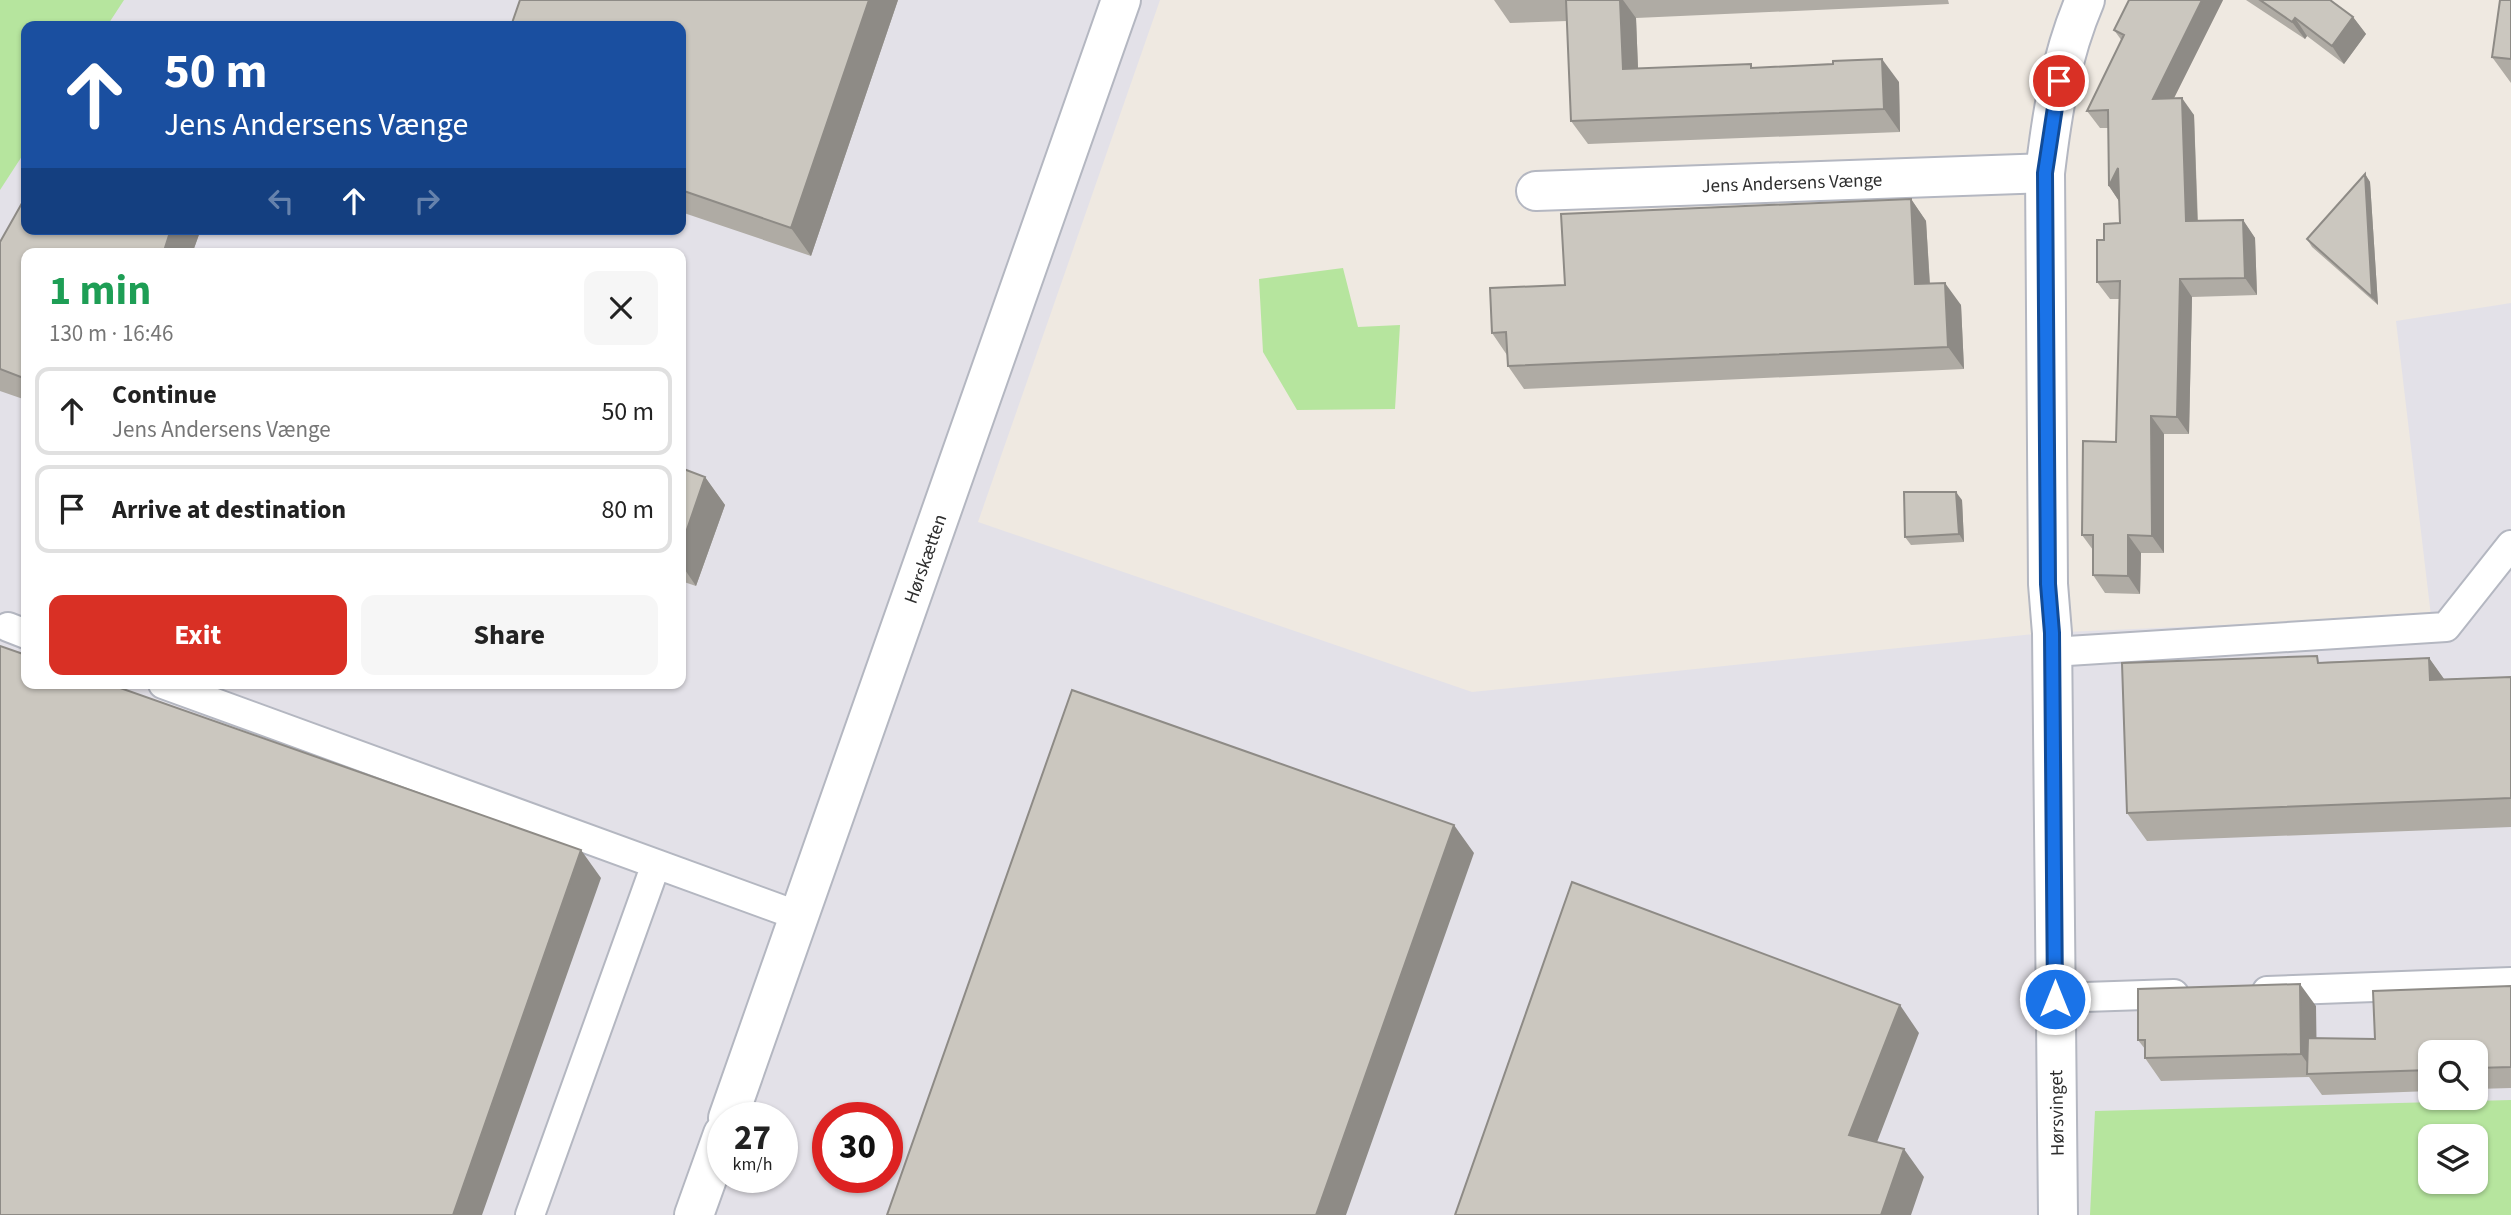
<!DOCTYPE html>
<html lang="en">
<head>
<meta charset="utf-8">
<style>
  :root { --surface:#fff; --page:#f6f6f6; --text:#222; --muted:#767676; --line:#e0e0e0; --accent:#d93025 }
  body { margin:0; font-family:"Source Sans 3",sans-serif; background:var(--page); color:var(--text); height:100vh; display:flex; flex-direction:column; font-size:26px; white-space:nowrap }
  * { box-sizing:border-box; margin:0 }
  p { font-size:23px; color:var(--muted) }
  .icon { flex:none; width:38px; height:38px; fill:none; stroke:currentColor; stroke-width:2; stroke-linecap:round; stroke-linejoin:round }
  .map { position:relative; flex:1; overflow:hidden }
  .side { position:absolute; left:21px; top:248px; width:665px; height:441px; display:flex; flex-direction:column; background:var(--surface); border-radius:14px; box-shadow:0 2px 5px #0004 }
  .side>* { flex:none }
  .guide { position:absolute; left:21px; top:21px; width:665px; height:214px; border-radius:14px; box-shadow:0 2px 5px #0004; background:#1a4fa0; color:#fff; overflow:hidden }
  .fabs { position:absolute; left:2418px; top:1040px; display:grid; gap:14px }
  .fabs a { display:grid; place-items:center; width:70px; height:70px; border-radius:14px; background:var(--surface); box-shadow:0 2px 5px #0004; font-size:35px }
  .speed { position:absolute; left:707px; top:1102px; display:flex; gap:14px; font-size:35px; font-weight:700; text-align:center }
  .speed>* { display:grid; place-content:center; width:91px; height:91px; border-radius:50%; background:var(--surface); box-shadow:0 2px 5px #0004; line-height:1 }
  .speed small { font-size:18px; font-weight:400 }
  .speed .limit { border:10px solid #d22; background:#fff; color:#111 }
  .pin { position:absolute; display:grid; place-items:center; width:60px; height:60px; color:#fff; margin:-30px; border:4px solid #fff; border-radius:50%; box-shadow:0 2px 7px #0007 }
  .me { position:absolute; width:77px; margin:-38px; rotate:0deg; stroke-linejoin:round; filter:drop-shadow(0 0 5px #0008) }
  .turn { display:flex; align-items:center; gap:24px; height:147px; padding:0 28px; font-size:32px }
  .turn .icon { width:91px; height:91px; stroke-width:2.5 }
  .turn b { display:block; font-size:49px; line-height:60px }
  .lanes { display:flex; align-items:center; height:66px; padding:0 28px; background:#0003; justify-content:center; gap:35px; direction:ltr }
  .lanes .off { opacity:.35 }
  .round { display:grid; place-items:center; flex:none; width:74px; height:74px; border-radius:14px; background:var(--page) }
  .overview { display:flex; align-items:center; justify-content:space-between; height:119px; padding:0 28px }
  h1 { font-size:42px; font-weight:700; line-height:52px; color:#1e9e55 }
  .cta { display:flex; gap:14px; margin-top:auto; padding:14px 28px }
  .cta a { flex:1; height:80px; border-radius:14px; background:var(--accent); color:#fff; font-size:28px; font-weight:700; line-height:80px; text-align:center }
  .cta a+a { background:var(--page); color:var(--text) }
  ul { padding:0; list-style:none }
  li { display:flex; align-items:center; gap:21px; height:88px; margin:0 14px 10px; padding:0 14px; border:4px solid var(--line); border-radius:14px }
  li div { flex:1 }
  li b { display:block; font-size:26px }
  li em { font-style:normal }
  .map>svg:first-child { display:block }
  .industrial { fill:#e3e1e8; fill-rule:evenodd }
  .green { fill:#b6e59e; fill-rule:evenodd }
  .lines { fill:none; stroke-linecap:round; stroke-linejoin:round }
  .service-casing { stroke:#b4b7c1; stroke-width:32 }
  .minor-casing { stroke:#b4b7c1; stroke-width:42 }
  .service { stroke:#fff; stroke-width:28 }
  .minor { stroke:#fff; stroke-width:38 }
  .wall { fill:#afaba4 }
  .shaded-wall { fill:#8e8b86 }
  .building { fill:#cbc7bf; stroke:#8e8b86; stroke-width:2 }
  .route-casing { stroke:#114b97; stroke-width:18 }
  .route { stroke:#1a73e8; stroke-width:12 }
  .labels { text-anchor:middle; stroke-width:5; stroke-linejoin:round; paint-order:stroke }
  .street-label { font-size:19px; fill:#2e2e2e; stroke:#fff }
</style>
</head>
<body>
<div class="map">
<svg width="2511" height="1215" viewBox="0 0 2511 1215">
  <rect width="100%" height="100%" fill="#efe9e1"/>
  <path class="industrial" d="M 121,0 L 1160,0 L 978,522 L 1472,692 L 2043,633 L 2431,616 L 2396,321 L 2511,303 L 2511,1215 L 0,1215 L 0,188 L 26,146 L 26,229 L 681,229 L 681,26 L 103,26 ZM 26,254 L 681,254 L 681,684 L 26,684 ZM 2431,1052 L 2476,1052 L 2476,1097 L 2431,1097 ZM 723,1118 L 782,1118 L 782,1178 L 723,1178 ZM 828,1118 L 887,1118 L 887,1178 L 828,1178 ZM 2431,1136 L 2476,1136 L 2476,1181 L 2431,1181 Z"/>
  <path class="green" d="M 0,0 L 124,0 L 107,26 L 26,26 L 26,150 L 0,190 Z
    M 1343,268 L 1358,327 L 1400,325 L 1395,409 L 1297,410 L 1263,352 L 1259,279 Z
    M 2511,1100 L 2511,1215 L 2090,1215 L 2095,1111 ZM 2431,1136 L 2476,1136 L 2476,1181 L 2431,1181 Z"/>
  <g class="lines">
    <g class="service-casing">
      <path id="service" d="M 8,627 L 26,634
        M 2052,652 L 2446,627 L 2511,545
        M 163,684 L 799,916
        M 2267,991 L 2511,982
        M 2055,998 L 2174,994
        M 530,1215 L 656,864"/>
    </g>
    <g class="minor-casing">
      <g id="minor">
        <path id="s1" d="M 1536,191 L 2045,173"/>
        <path id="s2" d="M 728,1118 L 1121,0"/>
        <path d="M 694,1215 L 723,1134"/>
        <path d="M 2058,1215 L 2052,633 L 2048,584 L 2045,173 C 2052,113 2061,56 2085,0"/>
      </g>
    </g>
    <use href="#service" class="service"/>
    <use href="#minor" class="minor"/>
  </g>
  <path class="wall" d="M 898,0 L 811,256 L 681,212 L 681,26 Z
    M 1494,0 L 1948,0 L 1949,4 L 1636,18 L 1638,69 L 1754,68 L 1899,82 L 1900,132 L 1588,144 L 1571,121 L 1567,21 L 1510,23 Z
    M 2223,0 L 2174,98 L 2194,115 L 2198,221 L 2243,220 L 2255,238 L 2257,295 L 2192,297 L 2189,434 L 2164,434 L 2164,553 L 2141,553 L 2140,594 L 2105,593 L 2093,575 L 2093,550 L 2082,535 L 2116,442 L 2119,299 L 2110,299 L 2097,282 L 2104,240 L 2120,223 L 2119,201 L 2109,186 L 2108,128 L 2100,128 L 2087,111 L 2122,41 L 2114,30 Z
    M 2246,0 L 2330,0 L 2353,17 L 2366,34 L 2344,64 L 2307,36 L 2305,39 Z
    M 2511,0 L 2511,83 L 2492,57 Z
    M 2365,174 L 2370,182 L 2378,305 L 2312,247 L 2307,239 Z
    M 1911,199 L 1926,221 L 1930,283 L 1961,305 L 1964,369 L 1524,389 L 1508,366 L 1507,355 L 1492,333 L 1565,285 Z
    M 26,229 L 201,229 L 192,254 L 26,254 L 26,400 L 0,391 L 0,242 Z
    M 681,468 L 705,477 L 725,505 L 696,586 L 681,581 Z
    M 1962,500 L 1964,542 L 1911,545 L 1905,537 Z
    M 2429,658 L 2444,679 L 2511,677 L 2511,827 L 2147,841 L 2127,813 L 2322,662 Z
    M 2511,986 L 2511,1088 L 2476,1089 L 2476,1052 L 2431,1052 L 2431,1091 L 2322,1095 L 2309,1077 L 2161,1081 L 2145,1058 L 2145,1049 L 2138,1040 L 2316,1006 L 2316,1038 L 2375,1039 Z"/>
  <path class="shaded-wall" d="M 869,0 L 898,0 L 811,256 L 791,228 Z
    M 1620,0 L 1623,0 L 1636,18 L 1639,93 L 1623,69 Z
    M 2202,0 L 2223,0 L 2165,116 L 2153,99 Z
    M 2353,17 L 2366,34 L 2344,64 L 2332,46 Z
    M 2295,18 L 2307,36 L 2305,39 L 2292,22 Z
    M 1882,59 L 1899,82 L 1900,132 L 1884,109 Z
    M 2182,98 L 2194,115 L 2198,239 L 2186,221 Z
    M 2118,168 L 2121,204 L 2109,186 Z
    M 2365,174 L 2370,182 L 2378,305 L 2372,297 Z
    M 1911,199 L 1926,221 L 1931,306 L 1915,284 Z
    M 2243,220 L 2255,238 L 2257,295 L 2245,278 Z
    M 171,229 L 201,229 L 192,254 L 163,254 Z
    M 2180,279 L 2192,297 L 2189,434 L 2177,417 Z
    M 1945,283 L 1961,305 L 1964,369 L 1948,347 Z
    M 2151,416 L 2164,434 L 2164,553 L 2152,536 Z
    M 705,477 L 725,505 L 696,586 L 681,564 L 681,547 Z
    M 1956,492 L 1962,500 L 1964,542 L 1959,534 Z
    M 2128,535 L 2141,553 L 2140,594 L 2128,576 Z
    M 2429,658 L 2449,686 L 2430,680 Z
    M 1454,825 L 1474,853 L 1346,1215 L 1316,1215 Z
    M 581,850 L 601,878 L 482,1215 L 453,1215 Z
    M 2300,984 L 2316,1006 L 2317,1074 L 2315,1074 L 2301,1054 Z
    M 1900,1005 L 1919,1033 L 1869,1163 L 1849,1135 Z
    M 1904,1149 L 1924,1177 L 1911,1215 L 1881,1215 Z"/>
  <path class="building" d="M 520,0 L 869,0 L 791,228 L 681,190 L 681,26 L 511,26 Z
    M 1566,0 L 1620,0 L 1623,69 L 1751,64 L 1751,68 L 1833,64 L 1833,61 L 1882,59 L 1884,109 L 1571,121 Z
    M 2129,0 L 2202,0 L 2153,99 L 2182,98 L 2186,221 L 2243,220 L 2245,278 L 2180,279 L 2177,417 L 2151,416 L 2152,536 L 2128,535 L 2128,576 L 2093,575 L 2093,535 L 2082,535 L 2083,441 L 2116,442 L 2120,281 L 2097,282 L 2097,240 L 2104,240 L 2104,224 L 2120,223 L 2118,168 L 2109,186 L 2108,110 L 2087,111 L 2124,35 L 2114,30 Z
    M 2260,0 L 2330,0 L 2353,17 L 2332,46 L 2295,18 L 2292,22 Z
    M 2500,0 L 2511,0 L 2511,59 L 2492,57 Z
    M 2365,174 L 2372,297 L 2307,239 Z
    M 26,196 L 26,229 L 171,229 L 163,254 L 26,254 L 26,379 L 0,369 L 0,242 Z
    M 1911,199 L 1915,284 L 1945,283 L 1948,347 L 1508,366 L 1506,332 L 1492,333 L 1490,288 L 1565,285 L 1561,214 Z
    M 681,468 L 705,477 L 681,547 Z
    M 1904,492 L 1956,492 L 1959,534 L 1905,537 Z
    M 0,646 L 26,655 L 26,684 L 109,684 L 581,850 L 453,1215 L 0,1215 Z
    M 2317,656 L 2318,663 L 2429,658 L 2430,680 L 2511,677 L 2511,798 L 2127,813 L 2122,663 Z
    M 1072,690 L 1454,825 L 1316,1215 L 887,1215 Z
    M 1572,882 L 1900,1005 L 1849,1135 L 1904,1149 L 1881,1215 L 1455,1215 Z
    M 2300,984 L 2301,1054 L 2145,1058 L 2145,1040 L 2138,1040 L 2138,989 Z
    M 2511,986 L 2511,1067 L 2476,1068 L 2476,1052 L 2431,1052 L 2431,1070 L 2307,1074 L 2308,1038 L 2375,1039 L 2373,991 Z"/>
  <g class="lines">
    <g class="route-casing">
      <path id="route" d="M 2055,999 L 2052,633 L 2048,584 L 2045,173 L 2059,81"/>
    </g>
    <use href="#route" class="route"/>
  </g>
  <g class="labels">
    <g class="street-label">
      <text dy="7" stroke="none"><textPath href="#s1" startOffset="256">Jens Andersens Vænge</textPath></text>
      <text dy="7" stroke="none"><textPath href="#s2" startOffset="593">Hørskætten</textPath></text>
      <text transform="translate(2056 1113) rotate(-91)" y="7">Hørsvinget</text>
    </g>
  </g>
</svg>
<div class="fabs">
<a><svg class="icon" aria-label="search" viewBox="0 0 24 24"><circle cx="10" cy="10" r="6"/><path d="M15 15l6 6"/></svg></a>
<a><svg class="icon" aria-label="layers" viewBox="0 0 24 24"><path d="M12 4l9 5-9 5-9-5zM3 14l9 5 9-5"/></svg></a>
</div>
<div class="speed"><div>27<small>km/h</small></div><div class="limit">30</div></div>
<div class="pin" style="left:2059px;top:81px;background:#d93025"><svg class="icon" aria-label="arrive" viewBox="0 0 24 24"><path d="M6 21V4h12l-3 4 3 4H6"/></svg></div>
<svg class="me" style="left:2055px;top:999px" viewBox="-20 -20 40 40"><circle r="17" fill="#1a73e8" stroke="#fff" stroke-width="3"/><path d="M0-11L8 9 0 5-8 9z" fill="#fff"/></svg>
<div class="guide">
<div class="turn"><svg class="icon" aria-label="ahead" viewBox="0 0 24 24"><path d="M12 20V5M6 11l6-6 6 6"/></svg><div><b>50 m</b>Jens Andersens Vænge</div></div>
<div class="lanes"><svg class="icon off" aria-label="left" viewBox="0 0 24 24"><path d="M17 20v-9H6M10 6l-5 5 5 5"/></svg><svg class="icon" aria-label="ahead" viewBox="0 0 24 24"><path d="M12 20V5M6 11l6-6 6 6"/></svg><svg class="icon off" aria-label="right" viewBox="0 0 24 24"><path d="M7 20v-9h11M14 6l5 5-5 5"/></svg></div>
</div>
<section class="side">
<div class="overview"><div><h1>1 min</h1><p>130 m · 16:46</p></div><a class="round"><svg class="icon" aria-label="close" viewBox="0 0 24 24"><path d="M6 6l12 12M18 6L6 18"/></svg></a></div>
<ul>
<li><svg class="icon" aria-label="ahead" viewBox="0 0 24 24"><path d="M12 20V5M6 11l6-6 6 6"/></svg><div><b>Continue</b><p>Jens Andersens Vænge</p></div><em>50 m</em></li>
<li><svg class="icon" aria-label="arrive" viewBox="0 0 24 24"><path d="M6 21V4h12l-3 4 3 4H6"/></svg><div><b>Arrive at destination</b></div><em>80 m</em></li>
</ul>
<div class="cta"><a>Exit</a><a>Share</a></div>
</section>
</div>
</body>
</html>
